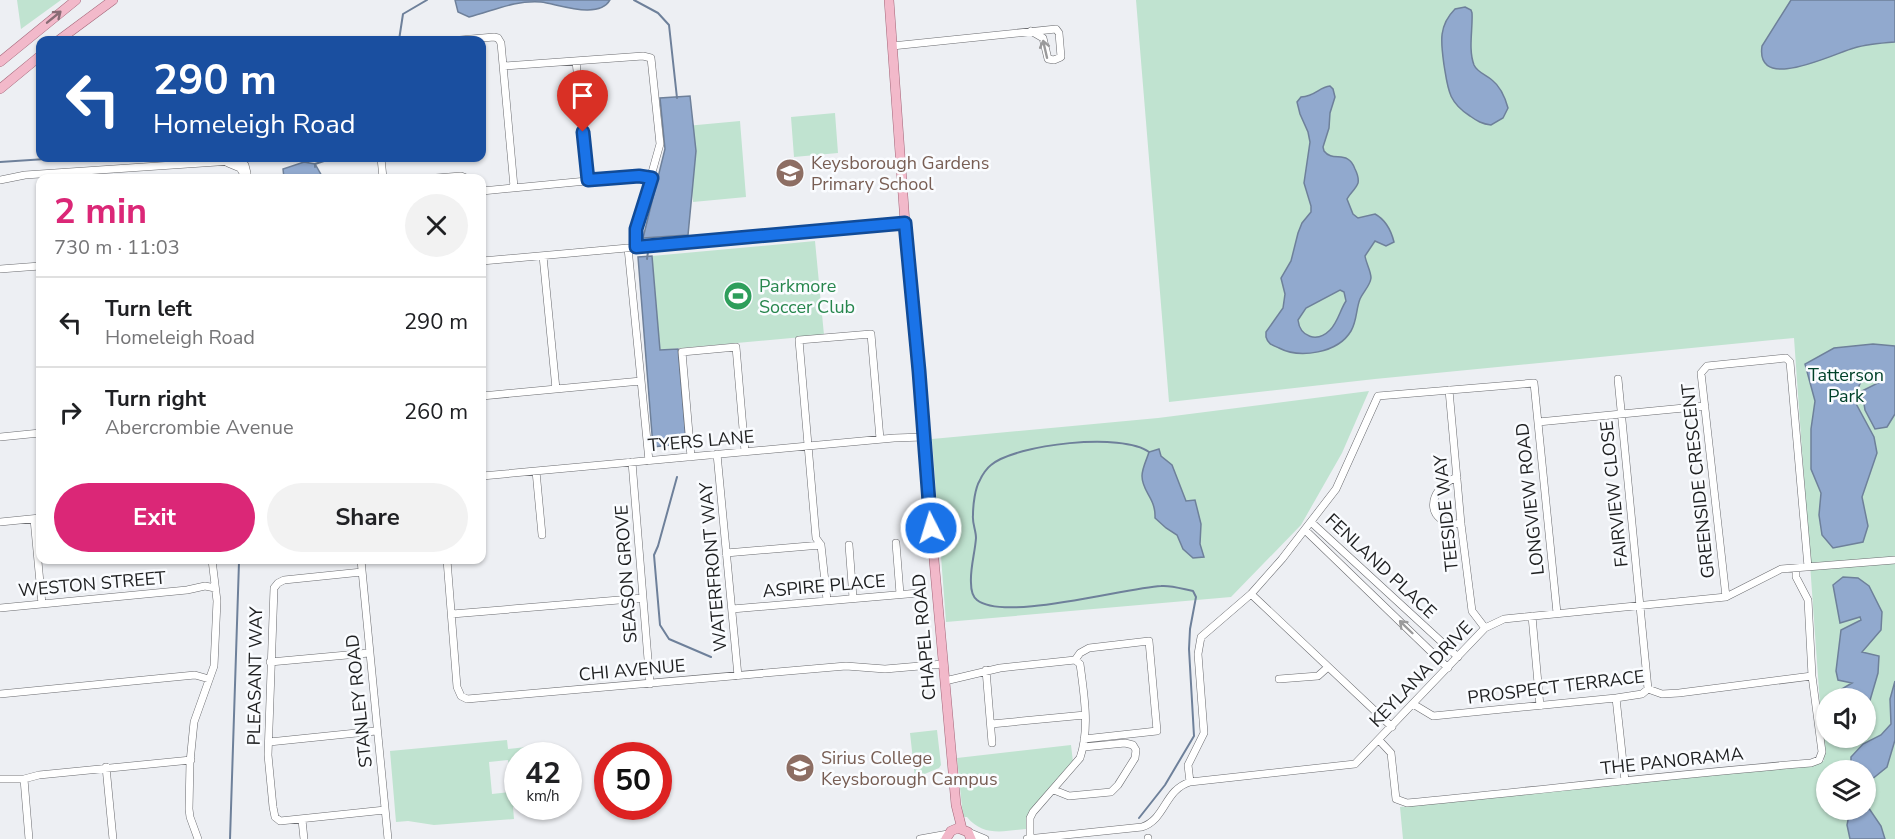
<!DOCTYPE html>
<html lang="en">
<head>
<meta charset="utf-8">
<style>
  :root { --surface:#fff; --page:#f2f2f2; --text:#202124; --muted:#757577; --line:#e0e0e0; --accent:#db2777 }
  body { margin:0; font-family:"Nunito Sans",sans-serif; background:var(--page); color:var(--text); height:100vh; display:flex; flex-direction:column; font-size:22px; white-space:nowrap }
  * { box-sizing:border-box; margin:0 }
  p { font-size:20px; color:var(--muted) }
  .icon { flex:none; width:33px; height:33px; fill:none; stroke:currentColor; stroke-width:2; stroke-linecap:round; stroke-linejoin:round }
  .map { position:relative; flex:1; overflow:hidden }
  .side { position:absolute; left:36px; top:174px; width:450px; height:390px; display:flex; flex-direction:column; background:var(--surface); border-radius:12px; box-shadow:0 2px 4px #0004 }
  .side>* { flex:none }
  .banner { position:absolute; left:36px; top:36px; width:450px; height:126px; border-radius:12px; box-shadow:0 2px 4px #0004; background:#1a4fa0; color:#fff; overflow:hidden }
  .buttons { position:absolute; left:1816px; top:688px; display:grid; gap:12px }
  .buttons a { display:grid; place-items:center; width:60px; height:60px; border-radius:50%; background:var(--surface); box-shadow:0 2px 4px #0004; font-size:30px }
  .speed { position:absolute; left:504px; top:742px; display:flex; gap:12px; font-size:30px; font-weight:700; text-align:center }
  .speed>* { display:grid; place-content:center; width:78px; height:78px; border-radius:50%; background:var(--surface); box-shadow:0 2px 4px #0004; line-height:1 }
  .speed small { font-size:15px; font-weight:400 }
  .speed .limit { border:9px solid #d22; background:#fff; color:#111 }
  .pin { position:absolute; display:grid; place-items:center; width:51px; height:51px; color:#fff; margin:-62px -26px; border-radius:50% 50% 50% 0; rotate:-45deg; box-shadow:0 0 6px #0007 }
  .pin .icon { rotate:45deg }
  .me { position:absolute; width:66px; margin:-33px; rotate:355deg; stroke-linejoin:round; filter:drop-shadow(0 0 4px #0008) }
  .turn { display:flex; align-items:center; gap:21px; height:126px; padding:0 18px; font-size:27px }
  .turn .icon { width:78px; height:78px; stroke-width:2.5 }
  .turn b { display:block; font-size:42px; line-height:51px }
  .round { display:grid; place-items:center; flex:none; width:63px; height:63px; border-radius:32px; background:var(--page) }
  .headline { display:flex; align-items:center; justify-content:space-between; height:102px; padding:0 18px }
  h1 { font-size:36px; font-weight:700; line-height:45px; color:var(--accent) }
  .primary-button { display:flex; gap:12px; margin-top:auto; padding:12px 18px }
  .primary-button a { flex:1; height:69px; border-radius:36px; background:var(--accent); color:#fff; font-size:24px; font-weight:700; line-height:69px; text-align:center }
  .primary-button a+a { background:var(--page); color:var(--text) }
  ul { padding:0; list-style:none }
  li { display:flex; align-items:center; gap:18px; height:90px; padding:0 18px; border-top:2px solid var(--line) }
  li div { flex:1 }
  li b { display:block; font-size:22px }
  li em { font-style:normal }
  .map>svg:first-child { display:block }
  .green { fill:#c0e3d0; fill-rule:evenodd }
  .water { fill:#91a9ce; stroke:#6e809a; stroke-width:1.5; fill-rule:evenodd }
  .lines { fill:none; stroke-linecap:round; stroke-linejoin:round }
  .stream { stroke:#6e809a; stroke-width:2 }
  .minor-casing { stroke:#6a6b6f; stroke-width:8 }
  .major-casing { stroke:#a36578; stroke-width:10 }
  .minor { stroke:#fff; stroke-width:7 }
  .major { stroke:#f2b9ca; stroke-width:9 }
  .oneway { stroke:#886c75 }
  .oneway2 { stroke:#9a9a9b }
  .route-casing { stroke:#114b97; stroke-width:15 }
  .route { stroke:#1a73e8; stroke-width:10 }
  .labels { text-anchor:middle; stroke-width:5; stroke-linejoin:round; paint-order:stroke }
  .education-label { font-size:18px; fill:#785e54; stroke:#fafcff; text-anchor:start }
  .leisure-label { font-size:18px; fill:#27864d; stroke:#fafcff; text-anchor:start }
  .park-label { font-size:18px; fill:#004129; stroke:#fafcff }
  .street-label { font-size:18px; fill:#1e1f20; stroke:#fafcff }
</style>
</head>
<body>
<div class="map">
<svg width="1895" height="839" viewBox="0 0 1895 839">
  <rect width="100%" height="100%" fill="#edeff3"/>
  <path class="green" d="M 17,0 L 61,0 L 21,29 Z
    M 1136,0 L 1895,0 L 1895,839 L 1403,839 L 1400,807 L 1824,761 L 1794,338 L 1375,379 L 1169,402 ZM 1827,699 L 1866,699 L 1866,738 L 1827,738 ZM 1827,771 L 1866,771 L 1866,810 L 1827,810 Z
    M 835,113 L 838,153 L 794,157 L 791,117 Z
    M 740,121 L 746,197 L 693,202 L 686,126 Z
    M 815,241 L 824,335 L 660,350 L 652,256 Z
    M 1369,391 L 1342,453 L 1301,525 L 1231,597 L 946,622 L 932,439 L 1158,418 Z
    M 937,730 L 941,765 L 939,768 L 915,778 L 910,733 Z
    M 507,740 L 508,749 L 546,745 L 547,756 L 518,756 L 517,806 L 513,807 L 514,819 L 434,825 L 408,821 L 396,822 L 390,751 ZM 508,760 L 511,792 L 492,794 L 489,762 Z
    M 1071,745 L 1073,762 L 1029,813 L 1027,818 L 1026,829 C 1004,831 983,837 967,817 L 963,817 L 957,758 Z"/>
  <path class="water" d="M 455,0 L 610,0 C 599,20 558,4 541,2 C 514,0 493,11 469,17 L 458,12 Z
    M 1791,0 L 1895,0 L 1895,42 C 1881,43 1867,44 1854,48 C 1835,53 1755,94 1762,46 Z
    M 1465,7 L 1471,10 L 1472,13 C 1473,29 1468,49 1474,65 C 1477,72 1486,75 1492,80 C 1501,87 1505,97 1508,108 L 1503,118 L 1491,125 C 1482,124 1477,121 1470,116 C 1448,102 1448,89 1444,65 C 1441,43 1438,26 1455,9 Z
    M 1330,86 L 1333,89 L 1335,97 L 1330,113 L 1329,128 L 1323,147 L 1324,151 C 1333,163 1348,149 1355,169 C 1357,173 1359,178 1358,183 C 1356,189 1350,193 1347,199 L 1353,214 L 1358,218 L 1375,214 C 1386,220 1391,230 1394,242 L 1386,246 L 1375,241 L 1365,256 C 1366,263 1371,271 1371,278 C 1370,286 1363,292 1360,299 C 1356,309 1357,321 1351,331 C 1338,353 1300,359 1279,348 C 1272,345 1268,344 1266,337 L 1266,332 L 1283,308 L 1285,294 L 1281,278 L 1291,261 L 1298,233 L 1302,223 L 1311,212 L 1311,206 L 1304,183 L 1310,142 L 1308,132 L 1300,114 L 1297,102 L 1301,97 C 1316,96 1319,87 1330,86 ZM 1340,290 L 1344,292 L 1346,301 C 1340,310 1338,322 1330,330 C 1317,343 1300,337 1298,320 L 1306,308 Z
    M 690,96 L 696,151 L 688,235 L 643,238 L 665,149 L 660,98 Z
    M 304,162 L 315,164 L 323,178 L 284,178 L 283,169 Z
    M 652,256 L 660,350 L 678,349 L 686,440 L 680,444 L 653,447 L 638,257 Z
    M 1873,344 L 1895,346 L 1895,414 L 1887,427 L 1875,429 L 1865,410 L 1862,391 L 1880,382 L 1877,375 L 1863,378 L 1853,398 L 1874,437 L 1877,453 L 1862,497 L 1868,526 L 1863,542 L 1833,548 L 1822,535 L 1819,515 L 1821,493 L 1811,469 L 1811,429 L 1815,401 L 1805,364 L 1834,348 Z
    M 1159,449 L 1161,456 L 1172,465 L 1186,501 L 1195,500 L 1201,524 L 1200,544 L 1204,557 L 1193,558 L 1183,549 L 1177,535 L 1166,528 L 1155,518 C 1156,498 1142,492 1142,476 C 1142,468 1147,459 1149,452 Z
    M 1843,577 L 1858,578 L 1869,586 L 1882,612 L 1881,630 L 1862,652 L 1879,656 L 1878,673 L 1866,714 L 1866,699 L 1836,699 L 1840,690 L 1852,683 L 1838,680 L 1836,671 L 1841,630 L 1861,620 L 1860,617 L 1840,623 L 1833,585 Z
    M 1895,681 L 1895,740 L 1887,767 L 1866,784 L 1866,771 L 1851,771 L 1851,757 L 1863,744 L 1881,735 L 1891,724 L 1890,699 Z
    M 1866,804 L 1881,826 L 1885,839 L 1850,839 L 1847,825 L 1850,810 L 1866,810 Z"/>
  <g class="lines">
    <path class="stream" d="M 634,0 L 658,13 L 669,25 L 677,98
      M 399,40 L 403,14 L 427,0
      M 0,162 L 61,158
      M 315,167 L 315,164 L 324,161 L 327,158
      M 647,259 L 648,252
      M 677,477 L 658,546 L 654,555 L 660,625 L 669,639 L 711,657
      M 1139,818 L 1165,785 L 1194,736 L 1189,649 L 1190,629 L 1196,597 L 1193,591 C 1183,589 1171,585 1161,586 C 1124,588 1004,622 977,600 C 972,596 971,589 971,583 C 970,568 975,553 976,538 C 976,530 972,523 973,515 C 973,505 975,488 980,480 C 982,475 987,468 991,465 C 1016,444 1123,432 1149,452
      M 230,839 L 239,562 L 241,560"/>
    <g class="minor-casing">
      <path id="minor" d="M 460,40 L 494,37 L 498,38 L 501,43 L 514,187
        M 892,46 L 1056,29 L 1059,33 L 1061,57 L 1054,60 L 1048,59 L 1043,38 L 1031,31
        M 576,61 L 588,180
        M 504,66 L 643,56 L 651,58 L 660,144 L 636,229 L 636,247
        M 381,158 L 383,178
        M 228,163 L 240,168 L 246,178
        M 436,178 L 461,176 L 466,178
        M 0,180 L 25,175 L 232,161 L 238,161 L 245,165 L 247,173 L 247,178
        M 482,191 L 639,176 L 652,178
        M 628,248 L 649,461
        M 543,256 L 556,389
        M 482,261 L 905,223
        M 0,269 L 40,266
        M 1618,379 L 1648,689
        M 1449,390 L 1461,524 L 1472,611 L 1485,628
        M 482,396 L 641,381
        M 1538,422 L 1705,406
        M 0,437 L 40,433
        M 717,454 L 738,676
        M 691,457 L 682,352 L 736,347 L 745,452
        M 632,462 L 650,684
        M 536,471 L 542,535
        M 482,476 L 894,438 L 923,437
        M 1457,477 C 1425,490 1425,525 1461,524
        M 34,519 L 42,604
        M 0,522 L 40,518
        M 1311,522 L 1458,657
        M 1305,530 L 1448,668
        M 896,543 L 900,594
        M 849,545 L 853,598
        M 726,553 L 821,545
        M 361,560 L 388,839
        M 447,560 L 457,687 L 461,696 L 467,699 L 846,666 L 885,669 L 943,664
        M 362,572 L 284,580 L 278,583 L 274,588 L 268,755 L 273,807 L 275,817 L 280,821 L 385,810
        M 1251,594 L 1392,727
        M 1726,597 L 1701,373 L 1707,366 L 1786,358 L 1790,362 L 1808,567
        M 827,600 L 821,545 L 816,538 L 799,340 L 871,334 L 880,439
        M 0,608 L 187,590 L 205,586 L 215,588
        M 732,609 L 919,593
        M 452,614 L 643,598
        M 1532,616 L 1540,706
        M 1075,660 L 1080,653 L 1089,648 L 1149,641 L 1157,731 L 1084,739
        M 270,662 L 369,653
        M 986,670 L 992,743
        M 1279,679 L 1318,676 L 1328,667
        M 945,681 L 1000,668 L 1075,660 L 1080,664 C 1084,694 1090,729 1080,758 L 1033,812 L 1030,818 L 1030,839
        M 0,694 L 195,675 L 209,679
        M 1616,698 L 1625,781
        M 1413,704 L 1433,716 L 1616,698 L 1642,694 L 1648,689 L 1662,694 L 1679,693 L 1812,676
        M 991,724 L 1085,715
        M 1379,740 L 1391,753 L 1396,799 L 1407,803 C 1542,790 1676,774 1811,763 L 1819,760 L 1822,752 L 1812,676 L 1808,600 L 1796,577 L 1796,568
        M 269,742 L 376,731
        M 106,767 L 113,839
        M 0,779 L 24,779 L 39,775 L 191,760
        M 24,779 L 29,839
        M 1190,782 L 1188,765 L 1204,733 L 1198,654 L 1201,637 L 1251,594 L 1282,559 L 1336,489 L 1378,396 L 1534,383 L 1557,613
        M 1054,790 L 1069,796 L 1111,792 L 1118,785 L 1135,758 L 1136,750 L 1133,745 L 1125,743 L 1084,747
        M 302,820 L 304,839
        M 968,832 L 985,839
        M 1148,838 L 1148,839
        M 198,839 L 190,817 L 189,809 L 190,762 L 194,722 L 214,666 L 217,601 L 212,560
        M 920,839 L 948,834
        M 1027,839 L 1142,827 C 1166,819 1164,790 1190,782 L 1355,764 L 1485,628 L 1504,619 L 1726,597 L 1781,569 L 1895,560"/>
    </g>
    <g class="major-casing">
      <path id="major" d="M 889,0 L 905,223 L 913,300 L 923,437 L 956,805 L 962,829
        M 59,40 L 113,0
        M 0,62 L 76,0
        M 0,89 L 40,56
        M 946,839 L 951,831 L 958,828 L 968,832 L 971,839"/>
    </g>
    <use href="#minor" class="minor"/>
    <use href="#major" class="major"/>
  </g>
  <defs><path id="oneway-shaft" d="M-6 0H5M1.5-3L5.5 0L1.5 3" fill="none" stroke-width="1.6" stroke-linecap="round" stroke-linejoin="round" transform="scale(1.5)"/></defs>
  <use class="oneway" href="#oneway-shaft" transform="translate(54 17) rotate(-39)"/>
  <g class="oneway2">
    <use href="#oneway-shaft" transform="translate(1045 49) rotate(-103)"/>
    <use href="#oneway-shaft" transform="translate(1406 627) rotate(-136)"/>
  </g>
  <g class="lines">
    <g class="route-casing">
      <path id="route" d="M 583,132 L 588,180 L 639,176 L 652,178 L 636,229 L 636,247 L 905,223 L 919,371 L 931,528"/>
    </g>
    <use href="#route" class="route"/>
  </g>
  <defs>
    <g id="school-disc" transform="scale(1.5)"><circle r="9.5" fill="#8d6e63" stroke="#fafcff"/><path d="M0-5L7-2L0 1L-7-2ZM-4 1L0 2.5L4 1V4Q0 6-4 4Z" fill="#fff"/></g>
    <g id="stadium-disc" transform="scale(1.5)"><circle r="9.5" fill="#2e9e5b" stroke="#fafcff"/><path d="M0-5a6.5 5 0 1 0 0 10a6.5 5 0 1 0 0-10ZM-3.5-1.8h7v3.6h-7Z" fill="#fff"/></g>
  </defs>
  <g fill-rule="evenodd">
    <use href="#school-disc" x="790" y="173"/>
    <use href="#stadium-disc" x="738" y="296"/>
    <use href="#school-disc" x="800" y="768"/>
  </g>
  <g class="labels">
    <g class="education-label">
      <text x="811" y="169">Keysborough Gardens<tspan x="811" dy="21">Primary School</tspan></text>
      <text x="821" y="764">Sirius College<tspan x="821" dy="21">Keysborough Campus</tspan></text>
    </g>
    <g class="leisure-label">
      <text x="759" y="292">Parkmore<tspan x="759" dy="21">Soccer Club</tspan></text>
    </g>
    <g class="park-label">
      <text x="1846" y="381">Tatterson<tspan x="1846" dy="21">Park</tspan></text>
    </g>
    <g class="street-label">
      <text transform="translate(701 441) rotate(-5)" y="6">TYERS LANE</text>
      <text transform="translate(1698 481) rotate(-96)" y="6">GREENSIDE CRESCENT</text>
      <text transform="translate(1614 494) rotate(-96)" y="6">FAIRVIEW CLOSE</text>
      <text transform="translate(1530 499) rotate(-96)" y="6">LONGVIEW ROAD</text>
      <text transform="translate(1446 513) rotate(-96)" y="6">TEESIDE WAY</text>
      <text transform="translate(1381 566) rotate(43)" y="6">FENLAND PLACE</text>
      <text transform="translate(713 567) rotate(-95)" y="6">WATERFRONT WAY</text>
      <text transform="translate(626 574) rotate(-94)" y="6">SEASON GROVE</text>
      <text transform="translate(92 584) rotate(-5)" y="6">WESTON STREET</text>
      <text transform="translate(824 586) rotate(-5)" y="6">ASPIRE PLACE</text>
      <text transform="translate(924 637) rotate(-95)" y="6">CHAPEL ROAD</text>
      <text transform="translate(632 670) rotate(-5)" y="6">CHI AVENUE</text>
      <text transform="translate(1421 674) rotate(-46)" y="6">KEYLANA DRIVE</text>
      <text transform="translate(255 676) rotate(-89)" y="6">PLEASANT WAY</text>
      <text transform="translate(1556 687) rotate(-7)" y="6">PROSPECT TERRACE</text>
      <text transform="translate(359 701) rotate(-96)" y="6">STANLEY ROAD</text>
      <text transform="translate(1672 761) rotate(-6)" y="6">THE PANORAMA</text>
    </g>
  </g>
</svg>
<div class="buttons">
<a><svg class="icon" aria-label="sound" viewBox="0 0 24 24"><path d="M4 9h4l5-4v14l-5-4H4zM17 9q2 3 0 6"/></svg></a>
<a><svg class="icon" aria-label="layers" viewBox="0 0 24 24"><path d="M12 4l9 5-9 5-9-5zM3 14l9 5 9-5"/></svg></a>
</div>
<div class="speed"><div>42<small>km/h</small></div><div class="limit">50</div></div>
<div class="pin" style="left:583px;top:132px;background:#d93025"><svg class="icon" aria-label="arrive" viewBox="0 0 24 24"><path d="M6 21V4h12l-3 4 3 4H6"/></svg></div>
<svg class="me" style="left:931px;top:528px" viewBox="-20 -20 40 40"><circle r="17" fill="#1a73e8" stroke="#fff" stroke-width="3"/><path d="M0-11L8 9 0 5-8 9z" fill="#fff"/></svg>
<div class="banner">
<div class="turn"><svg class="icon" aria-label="left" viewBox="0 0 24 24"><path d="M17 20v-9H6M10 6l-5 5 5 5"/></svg><div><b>290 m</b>Homeleigh Road</div></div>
</div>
<section class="side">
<div class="headline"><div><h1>2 min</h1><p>730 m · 11:03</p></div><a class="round"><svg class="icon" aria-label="close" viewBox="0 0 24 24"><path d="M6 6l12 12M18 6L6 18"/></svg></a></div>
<ul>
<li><svg class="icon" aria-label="left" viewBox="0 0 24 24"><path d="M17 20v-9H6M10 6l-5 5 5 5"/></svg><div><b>Turn left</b><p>Homeleigh Road</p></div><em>290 m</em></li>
<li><svg class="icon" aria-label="right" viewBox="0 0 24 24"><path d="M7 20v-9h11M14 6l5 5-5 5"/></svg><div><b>Turn right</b><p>Abercrombie Avenue</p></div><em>260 m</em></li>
</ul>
<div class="primary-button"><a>Exit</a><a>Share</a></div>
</section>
</div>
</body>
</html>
